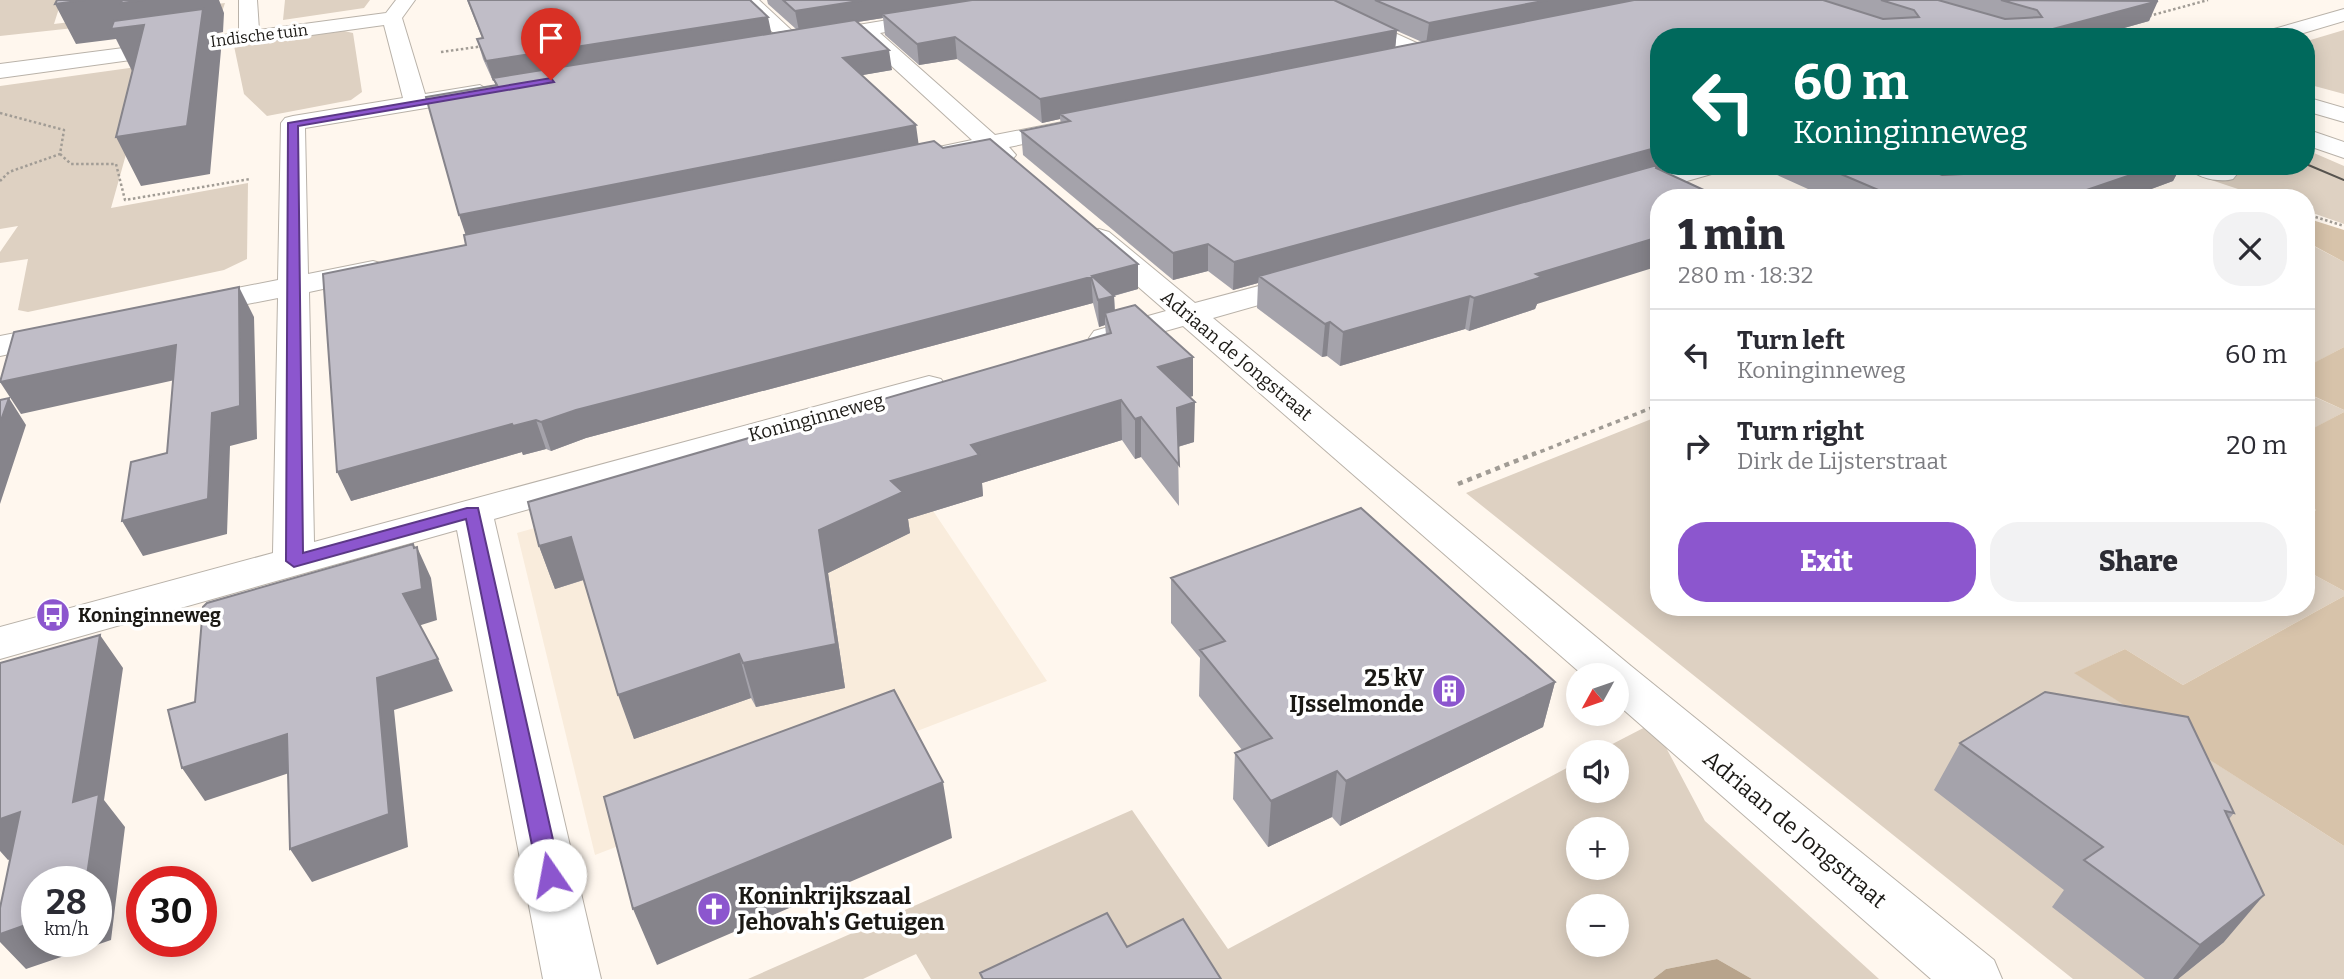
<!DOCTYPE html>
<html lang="en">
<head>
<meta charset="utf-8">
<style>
  :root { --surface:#fff; --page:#f2f2f3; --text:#2b2b33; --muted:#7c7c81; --line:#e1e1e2; --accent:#8c56ce }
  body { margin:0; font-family:Bitter,serif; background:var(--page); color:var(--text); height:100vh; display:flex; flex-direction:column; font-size:26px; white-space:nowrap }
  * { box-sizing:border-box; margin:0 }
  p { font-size:23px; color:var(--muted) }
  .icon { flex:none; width:38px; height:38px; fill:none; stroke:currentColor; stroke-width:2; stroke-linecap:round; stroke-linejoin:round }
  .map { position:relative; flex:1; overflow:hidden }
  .drawer { position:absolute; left:1650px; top:189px; width:665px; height:427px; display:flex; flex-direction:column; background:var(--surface); border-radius:28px; box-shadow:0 4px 18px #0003 }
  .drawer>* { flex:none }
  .guide { position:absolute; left:1650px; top:28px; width:665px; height:147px; border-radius:28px; box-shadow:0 4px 18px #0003; background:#00695c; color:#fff; overflow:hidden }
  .needle { width:46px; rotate:230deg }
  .controls { position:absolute; left:1566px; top:663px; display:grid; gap:14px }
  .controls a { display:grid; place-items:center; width:63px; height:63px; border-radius:50%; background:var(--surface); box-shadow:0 4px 18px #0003; font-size:35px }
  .speed { position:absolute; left:21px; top:866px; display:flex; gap:14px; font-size:35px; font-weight:700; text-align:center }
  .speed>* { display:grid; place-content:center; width:91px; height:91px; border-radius:50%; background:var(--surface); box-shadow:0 4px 18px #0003; line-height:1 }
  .speed small { font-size:18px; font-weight:400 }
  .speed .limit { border:10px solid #d22; background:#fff; color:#111 }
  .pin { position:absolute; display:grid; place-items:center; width:60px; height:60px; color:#fff; margin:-72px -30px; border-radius:50% 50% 50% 0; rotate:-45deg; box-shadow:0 0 7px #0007 }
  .pin .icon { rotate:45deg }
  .me { position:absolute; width:77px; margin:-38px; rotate:348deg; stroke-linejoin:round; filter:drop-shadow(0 0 5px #0008) }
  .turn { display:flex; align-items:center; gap:24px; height:147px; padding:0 28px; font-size:32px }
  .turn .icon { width:91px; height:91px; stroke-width:2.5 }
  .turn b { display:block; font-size:49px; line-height:60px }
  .round { display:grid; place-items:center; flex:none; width:74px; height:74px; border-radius:28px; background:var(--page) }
  .headline { display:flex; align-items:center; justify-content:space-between; height:119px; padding:0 28px }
  h1 { font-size:42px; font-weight:800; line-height:52px }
  .primary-button { display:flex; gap:14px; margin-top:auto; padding:14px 28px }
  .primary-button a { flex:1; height:80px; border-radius:28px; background:var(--accent); color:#fff; font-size:28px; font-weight:800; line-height:80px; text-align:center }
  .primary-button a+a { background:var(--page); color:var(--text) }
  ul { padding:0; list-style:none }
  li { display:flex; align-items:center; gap:21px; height:91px; padding:0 28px; border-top:2px solid var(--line) }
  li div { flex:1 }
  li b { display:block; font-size:26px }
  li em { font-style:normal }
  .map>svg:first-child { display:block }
  .built { fill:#f9ecdc }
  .green { fill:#ded1c2; fill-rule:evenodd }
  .forest { fill:#d7c3aa }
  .water { fill:#b8a48c }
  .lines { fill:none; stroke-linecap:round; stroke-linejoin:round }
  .minor-casing { stroke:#b9b2a9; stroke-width:2 }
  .path-far2 { stroke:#a19c95; stroke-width:2.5; stroke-dasharray:2.5 2.5; stroke-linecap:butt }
  .path-far1 { stroke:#a19c95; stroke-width:3.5; stroke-dasharray:4.5 4.5; stroke-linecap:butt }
  .path { stroke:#a19c95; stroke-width:4.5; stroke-dasharray:5 5; stroke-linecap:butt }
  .minor { fill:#fff; fill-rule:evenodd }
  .tram { stroke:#57544f; stroke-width:2 }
  .wall { fill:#a5a3ab; fill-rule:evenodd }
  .shaded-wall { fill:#86848b }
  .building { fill:#c0bdc7; stroke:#86848b; stroke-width:2 }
  .route { fill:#8c56ce; stroke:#5b3886; stroke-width:2 }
  .labels { text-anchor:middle; stroke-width:7; stroke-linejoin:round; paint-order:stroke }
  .far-street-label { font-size:16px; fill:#1b1915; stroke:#fff }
  .street-label { font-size:19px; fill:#1b1915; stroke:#fff }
  .poi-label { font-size:19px; font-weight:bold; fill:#1b1915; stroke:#fff; text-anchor:start }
  .near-poi-label { font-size:23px; font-weight:bold; fill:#1b1915; stroke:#fff; text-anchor:end }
  .near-street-label { font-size:23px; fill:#1b1915; stroke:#fff }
</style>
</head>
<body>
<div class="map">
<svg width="2344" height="979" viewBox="0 0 2344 979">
  <rect width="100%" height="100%" fill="#fff7ee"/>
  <path class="built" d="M 879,430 L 1047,681 L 595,855 L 517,533 Z"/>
  <path class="green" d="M 0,0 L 73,0 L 60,5 L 54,24 L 225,3 L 222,12 L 0,36 Z
    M 285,0 L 370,0 L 364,8 L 283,20 Z
    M 2344,30 L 2344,94 L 2307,84 L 2307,41 Z
    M 344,31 L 353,33 L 362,92 L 351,100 L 267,116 L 244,94 L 234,46 Z
    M 151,65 L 111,208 L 248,183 L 247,259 L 224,270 L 28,312 L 18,310 L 28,259 L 0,263 L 0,252 L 18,226 L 0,229 L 0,86 Z
    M 2307,150 L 2344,166 L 2344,224 L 2307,211 L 2306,198 L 2265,198 L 2199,176 L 2233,166 L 2306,166 Z
    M 2306,242 L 2344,262 L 2344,347 L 2307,367 Z
    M 2306,393 L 2344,410 L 2344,412 L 2307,432 Z
    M 1659,416 L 1659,607 L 2306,607 L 2307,571 L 2344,591 L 2344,596 L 2183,685 L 2125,649 L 2075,673 L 2344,846 L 2344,979 L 2073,979 L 1466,493 Z
    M 1653,723 L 1705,821 L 1879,979 L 1752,979 L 1717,959 L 1666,969 L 1653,979 L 931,979 L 916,954 L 863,979 L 748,979 L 1132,810 L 1228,949 L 1578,762 L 1578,791 L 1617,791 L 1617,752 L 1597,752 ZM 1578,830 L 1617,830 L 1617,868 L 1578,868 ZM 1578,906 L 1617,906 L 1617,945 L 1578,945 Z"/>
  <path class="forest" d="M 2306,218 L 2344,230 L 2344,262 L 2307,242 Z
    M 2344,347 L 2344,410 L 2307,393 L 2306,367 Z
    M 2344,412 L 2344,591 L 2307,571 L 2307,515 L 2316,510 L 2307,505 L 2306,432 Z
    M 2344,596 L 2344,846 L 2074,673 L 2125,649 L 2183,685 Z"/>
  <path class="water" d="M 1717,959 L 1752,979 L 1653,979 L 1666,969 Z"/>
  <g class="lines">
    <g class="minor-casing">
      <path id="minor" d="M 239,0 L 257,0 L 259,30 L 386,13 L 396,0 L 415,0 L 402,18 L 425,94 L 480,85 L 491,92 L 480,99 L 305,128 L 308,274 L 373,261 L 384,264 L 388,270 L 384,276 L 309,292 L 314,542 L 929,376 L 941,379 L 946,386 L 941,393 L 494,519 L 601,979 L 543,979 L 457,530 L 0,659 L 0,627 L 273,553 L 278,298 L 192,315 L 181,313 L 176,306 L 181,299 L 278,280 L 281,123 L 285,118 L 293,116 L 403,98 L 384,25 L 0,78 L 0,64 L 239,33 Z
        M 739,0 L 759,0 L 803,41 L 800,45 L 786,45 Z
        M 1297,0 L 1322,0 L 1430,49 L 1434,53 L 1430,57 L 1416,57 Z
        M 2344,9 L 2344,21 L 2290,37 L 2257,37 L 2260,33 Z
        M 936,12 L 946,18 L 943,22 L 880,33 L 995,135 L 1073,120 L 1081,122 L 1085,127 L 1081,132 L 1009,147 L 1016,155 L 1012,160 C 999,163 994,160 985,152 L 943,161 L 934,158 L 930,153 L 934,148 L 972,140 L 860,37 L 816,44 L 806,38 L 816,32 Z
        M 2306,97 L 2344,108 L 2344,122 L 2306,111 Z
        M 2306,129 L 2344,142 L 2344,158 L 2306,145 Z
        M 1684,166 L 1726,166 L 1722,171 L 1624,199 L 1615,197 L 1611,191 L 1615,185 Z
        M 2187,166 L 2226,166 L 2237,174 L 2233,179 C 2220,183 2195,178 2187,166 Z
        M 1099,229 L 1109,232 L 1195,303 L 1307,273 L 1318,276 L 1322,282 L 1318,288 L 1213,318 L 1631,666 L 1994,960 L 2002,979 L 1931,979 L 1617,704 L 1617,676 L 1584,676 L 1183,326 L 1105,348 L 1094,345 L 1089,338 L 1094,331 L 1166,311 L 1089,244 L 1085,238 L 1089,232 Z
        M 61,324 L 72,327 L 77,334 L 72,341 L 0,356 L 0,336 Z"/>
    </g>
    <path class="path-far2" d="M 2149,16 L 2208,0
      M 441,52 L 484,46
      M 0,113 L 64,130 L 60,154 L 9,172 L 0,181
      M 60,154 L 71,164 L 116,164 L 125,200 L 250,179
      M 2306,214 L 2344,226"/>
    <path class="path-far1" d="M 1532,455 L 1659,405"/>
    <path class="path" d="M 1458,484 L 1536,453"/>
    <use href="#minor" class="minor"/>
    <path class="tram" d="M 2306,164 L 2344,180"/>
  </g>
  <path class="wall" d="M 467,0 L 657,0 L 771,33 L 796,29 L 768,4 L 767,0 L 2156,0 L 2149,21 L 2092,37 L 1659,37 L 1661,170 L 1537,304 L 1535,309 L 1469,331 L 1465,329 L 1340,366 L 1327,356 L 1322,357 L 1257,308 L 1258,283 L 1233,290 L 1208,271 L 1173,280 L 1023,155 L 1021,131 L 1061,123 L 1060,119 L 1042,123 L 957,59 L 919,65 L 885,35 L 883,18 L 858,22 L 892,70 L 862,75 L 919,144 L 943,148 L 1138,264 L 1138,289 L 1114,296 L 1115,310 L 1193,357 L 1193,396 L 1190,397 L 1194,442 L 1178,447 L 1179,506 L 1141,457 L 1135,459 L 1122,440 L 982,483 L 983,496 L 908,519 L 910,533 L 828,573 L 845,688 L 756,707 L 751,698 L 634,739 L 584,580 L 555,589 L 539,546 L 1106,334 L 1105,325 L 1099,327 L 1093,303 L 586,438 L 551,451 L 546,449 L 523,455 L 522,452 L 351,501 L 466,245 L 466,235 L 496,86 L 494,81 L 493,81 L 483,59 L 477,39 L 482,38 ZM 1397,31 L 1422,42 L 1395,47 Z
    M 1757,166 L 2181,166 L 2173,181 L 2127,198 L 1828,198 Z
    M 1171,578 L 1555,682 L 1543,727 L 1340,826 L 1332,817 L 1268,847 L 1233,799 L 1235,753 L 1242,750 L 1199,696 L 1200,658 L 1171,623 Z
    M 1960,743 L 2234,813 L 2229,819 L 2224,942 L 2178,979 L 2145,979 L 2052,907 L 2064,890 L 1934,790 Z"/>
  <path class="shaded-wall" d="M 85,0 L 219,0 L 224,13 L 223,32 L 214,34 L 221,50 L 210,174 L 141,186 L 116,137 L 164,66 L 132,71 L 116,39 L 76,44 L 55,4 Z
    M 865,0 L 993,0 L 882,14 L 883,18 L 799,31 L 795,11 Z
    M 1548,0 L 1644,0 L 1426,44 L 1429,23 Z
    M 2158,1 L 2149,21 L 2092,37 L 2023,37 Z
    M 768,17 L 772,36 L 493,81 L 486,61 Z
    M 1397,30 L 1395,51 L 1060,114 L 1060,119 L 1042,123 L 1040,99 Z
    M 955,37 L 957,59 L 919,65 L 917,44 Z
    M 889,50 L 892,70 L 846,78 L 843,58 Z
    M 916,125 L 919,147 L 467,239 L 459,215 Z
    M 1659,147 L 1659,166 L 1663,166 L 1661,170 L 1259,276 L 1258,283 L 1233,290 L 1234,262 Z
    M 2157,166 L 2181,166 L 2173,181 L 2127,198 L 2074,198 L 2075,194 Z
    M 2066,191 L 2062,198 L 2045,198 Z
    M 1659,237 L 1659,266 L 1537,304 L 1535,309 L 1469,331 L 1474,298 L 1536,274 Z
    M 1208,244 L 1208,271 L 1173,280 L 1173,253 Z
    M 1138,264 L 1138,289 L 1105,298 L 1114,296 L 1115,322 L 1105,313 L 1105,325 L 1099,327 L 1098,300 L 1092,276 Z
    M 1091,277 L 1093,303 L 586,438 L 551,451 L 541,422 L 576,410 Z
    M 239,287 L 254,317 L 257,439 L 230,446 L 227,534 L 143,556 L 122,521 L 212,413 Z
    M 1470,296 L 1465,329 L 1340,366 L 1343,332 Z
    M 1330,322 L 1327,356 L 1322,357 L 1325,324 Z
    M 176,345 L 193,376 L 21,414 L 0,382 Z
    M 1193,357 L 1193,396 L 1158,406 L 1158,367 Z
    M 9,398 L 26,425 L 0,504 L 0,423 Z
    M 1121,400 L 1122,440 L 982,483 L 983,496 L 908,519 L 910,533 L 828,573 L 845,688 L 756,707 L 743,663 L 819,530 L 891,481 L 971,445 Z
    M 1195,402 L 1194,442 L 1177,447 L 1177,408 Z
    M 1141,417 L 1141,457 L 1135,459 L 1135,419 Z
    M 536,420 L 546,449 L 523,455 L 522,452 L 351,501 L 337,472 L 512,424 Z
    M 571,537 L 586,579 L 555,589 L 539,546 Z
    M 413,544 L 418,555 L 417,547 L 431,578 L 437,620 L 418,626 L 403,594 L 414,548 Z
    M 100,635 L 123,668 L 104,800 L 125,827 L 111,940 L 26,969 L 0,942 L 0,934 L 37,921 L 37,942 L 96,942 L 96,882 L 86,882 L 73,802 Z
    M 739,654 L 751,698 L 634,739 L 618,695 Z
    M 438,659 L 453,691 L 394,710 L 408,847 L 312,882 L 290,849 L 377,678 Z
    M 1555,682 L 1543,727 L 1340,826 L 1346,781 Z
    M 287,734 L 307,767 L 205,801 L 182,768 Z
    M 1337,771 L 1332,817 L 1268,847 L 1271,801 Z
    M 943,782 L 952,838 L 657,965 L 633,909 Z
    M 20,812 L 49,846 L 8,860 L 0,851 L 0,819 Z
    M 2264,895 L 2224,942 L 2178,979 L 2173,979 L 2200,945 Z"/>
  <path class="building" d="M 57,0 L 85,0 L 55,4 Z
    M 122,0 L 145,0 L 121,3 Z
    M 468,0 L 750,0 L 768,17 L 486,61 L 477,39 L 483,38 Z
    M 783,0 L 865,0 L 795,11 Z
    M 972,0 L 1334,0 L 1397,30 L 1040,99 L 955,37 L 917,44 L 882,14 Z
    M 1375,0 L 1548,0 L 1429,23 Z
    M 1634,0 L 1823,0 L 1883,19 L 1919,17 L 1914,10 L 1881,0 L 1938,0 L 2005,19 L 2042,17 L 2037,10 L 2001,0 L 2158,1 L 2023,37 L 1659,37 L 1659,147 L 1234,262 L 1208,244 L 1173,253 L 1021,131 L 1070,121 L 1060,114 Z
    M 203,9 L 187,126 L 116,137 L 144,25 L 111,29 L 114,21 Z
    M 855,20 L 889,50 L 843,58 L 916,125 L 459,215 L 426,97 L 497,85 L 493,78 Z
    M 990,139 L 1138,264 L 1092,276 L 1114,296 L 1098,300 L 1091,277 L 576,410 L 541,422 L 536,420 L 513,426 L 512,424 L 337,472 L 323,274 L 466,245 L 464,235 L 934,141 L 943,148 Z
    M 1657,165 L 1656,168 L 1721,198 L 1659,198 L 1659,237 L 1536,274 L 1542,277 L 1474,298 L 1470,296 L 1343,332 L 1330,322 L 1325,324 L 1259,276 Z
    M 1822,166 L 1920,166 L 1942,175 L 1983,173 L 1978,166 L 2157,166 L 2075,194 L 2066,191 L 2045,198 L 1897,198 Z
    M 239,287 L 240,406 L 212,413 L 208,499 L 122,521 L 131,462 L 167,453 L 176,345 L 0,382 L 14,332 Z
    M 1135,305 L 1193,357 L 1158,367 L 1195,402 L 1177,408 L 1179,465 L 1141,417 L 1135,419 L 1121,400 L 971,445 L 979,455 L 891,481 L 903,492 L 819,530 L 836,644 L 743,663 L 739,654 L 618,695 L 571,537 L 539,546 L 528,502 L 1111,333 L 1105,313 Z
    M 9,398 L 0,423 L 0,400 Z
    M 1361,508 L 1555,682 L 1346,781 L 1337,771 L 1271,801 L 1235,753 L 1272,738 L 1200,650 L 1225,641 L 1171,578 Z
    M 413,544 L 414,548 L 417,547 L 422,589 L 403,594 L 438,659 L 377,678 L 389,814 L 290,849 L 287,734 L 182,768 L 168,710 L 195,702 L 203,607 L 207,603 Z
    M 100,635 L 73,802 L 99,794 L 86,882 L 37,882 L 37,921 L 0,934 L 0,908 L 20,812 L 0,819 L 0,663 Z
    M 894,690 L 943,782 L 633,909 L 604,797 Z
    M 2045,692 L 2188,717 L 2234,813 L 2225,811 L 2264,895 L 2200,945 L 2084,860 L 2103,847 L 1960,743 Z
    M 1107,913 L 1127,947 L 1183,919 L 1221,979 L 983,979 L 980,973 Z"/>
  <path class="route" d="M 551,78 L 554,82 L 298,126 L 303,553 L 467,508 L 478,508 L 561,875 L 557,882 L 550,885 L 542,882 L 538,875 L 466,519 L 294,567 L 286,561 L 288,123 Z"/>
  <defs>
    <g id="bus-disc" transform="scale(1.75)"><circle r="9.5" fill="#8c56ce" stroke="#fff"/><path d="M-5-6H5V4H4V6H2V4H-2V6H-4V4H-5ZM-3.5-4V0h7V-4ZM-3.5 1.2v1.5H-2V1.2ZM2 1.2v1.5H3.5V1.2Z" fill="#fff"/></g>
    <g id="building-disc" transform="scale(1.75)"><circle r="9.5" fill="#8c56ce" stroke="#fff"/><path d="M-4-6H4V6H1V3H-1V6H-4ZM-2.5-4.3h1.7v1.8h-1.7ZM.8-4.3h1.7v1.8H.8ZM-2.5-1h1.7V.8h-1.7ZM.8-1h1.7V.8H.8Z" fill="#fff"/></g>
    <g id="church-disc" transform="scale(1.75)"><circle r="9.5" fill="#8c56ce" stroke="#fff"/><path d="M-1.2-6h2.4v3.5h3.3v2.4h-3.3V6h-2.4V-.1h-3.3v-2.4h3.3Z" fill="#fff"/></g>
  </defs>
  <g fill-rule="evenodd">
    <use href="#bus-disc" x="53" y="615"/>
    <use href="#building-disc" x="1449" y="691"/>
    <use href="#church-disc" x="714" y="909"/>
  </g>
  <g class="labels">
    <g class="far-street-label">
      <text transform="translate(259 35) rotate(-7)" y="6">Indische tuin</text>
    </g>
    <g class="street-label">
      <text transform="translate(1237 355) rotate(40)" y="7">Adriaan de Jongstraat</text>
      <text transform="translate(816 417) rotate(-15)" y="7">Koninginneweg</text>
    </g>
    <g class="poi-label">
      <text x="78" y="622">Koninginneweg</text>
    </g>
    <g class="near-poi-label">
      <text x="1424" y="686">25 kV<tspan x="1424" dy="26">IJsselmonde</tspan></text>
      <text x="738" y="904" text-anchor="start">Koninkrijkszaal<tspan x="738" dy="26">Jehovah's Getuigen</tspan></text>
    </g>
    <g class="near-street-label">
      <text transform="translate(1795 829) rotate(40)" y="8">Adriaan de Jongstraat</text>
    </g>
  </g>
</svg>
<div class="controls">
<a><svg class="needle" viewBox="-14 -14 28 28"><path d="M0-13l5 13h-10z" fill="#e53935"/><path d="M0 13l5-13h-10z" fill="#7c7c81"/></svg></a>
<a><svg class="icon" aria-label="sound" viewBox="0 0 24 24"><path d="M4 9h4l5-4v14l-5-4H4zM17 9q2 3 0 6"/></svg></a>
<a>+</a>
<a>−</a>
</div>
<div class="speed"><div>28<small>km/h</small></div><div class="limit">30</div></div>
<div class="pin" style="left:551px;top:80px;background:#d93025"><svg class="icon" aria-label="arrive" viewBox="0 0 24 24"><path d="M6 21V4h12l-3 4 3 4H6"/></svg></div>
<svg class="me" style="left:550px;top:875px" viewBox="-20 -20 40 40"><circle r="19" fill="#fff"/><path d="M0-13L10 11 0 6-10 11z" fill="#8c56ce"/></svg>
<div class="guide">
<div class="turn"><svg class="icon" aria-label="left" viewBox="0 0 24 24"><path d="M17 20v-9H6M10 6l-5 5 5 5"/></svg><div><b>60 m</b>Koninginneweg</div></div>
</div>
<section class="drawer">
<div class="headline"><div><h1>1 min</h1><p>280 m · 18:32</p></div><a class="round"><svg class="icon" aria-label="close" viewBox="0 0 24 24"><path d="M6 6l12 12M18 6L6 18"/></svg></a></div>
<ul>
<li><svg class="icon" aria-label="left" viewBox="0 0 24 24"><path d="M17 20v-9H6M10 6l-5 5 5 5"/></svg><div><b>Turn left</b><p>Koninginneweg</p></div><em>60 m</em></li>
<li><svg class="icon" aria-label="right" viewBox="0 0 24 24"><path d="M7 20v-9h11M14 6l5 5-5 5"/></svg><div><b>Turn right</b><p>Dirk de Lijsterstraat</p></div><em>20 m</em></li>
</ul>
<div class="primary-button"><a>Exit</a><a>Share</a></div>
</section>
</div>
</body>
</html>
